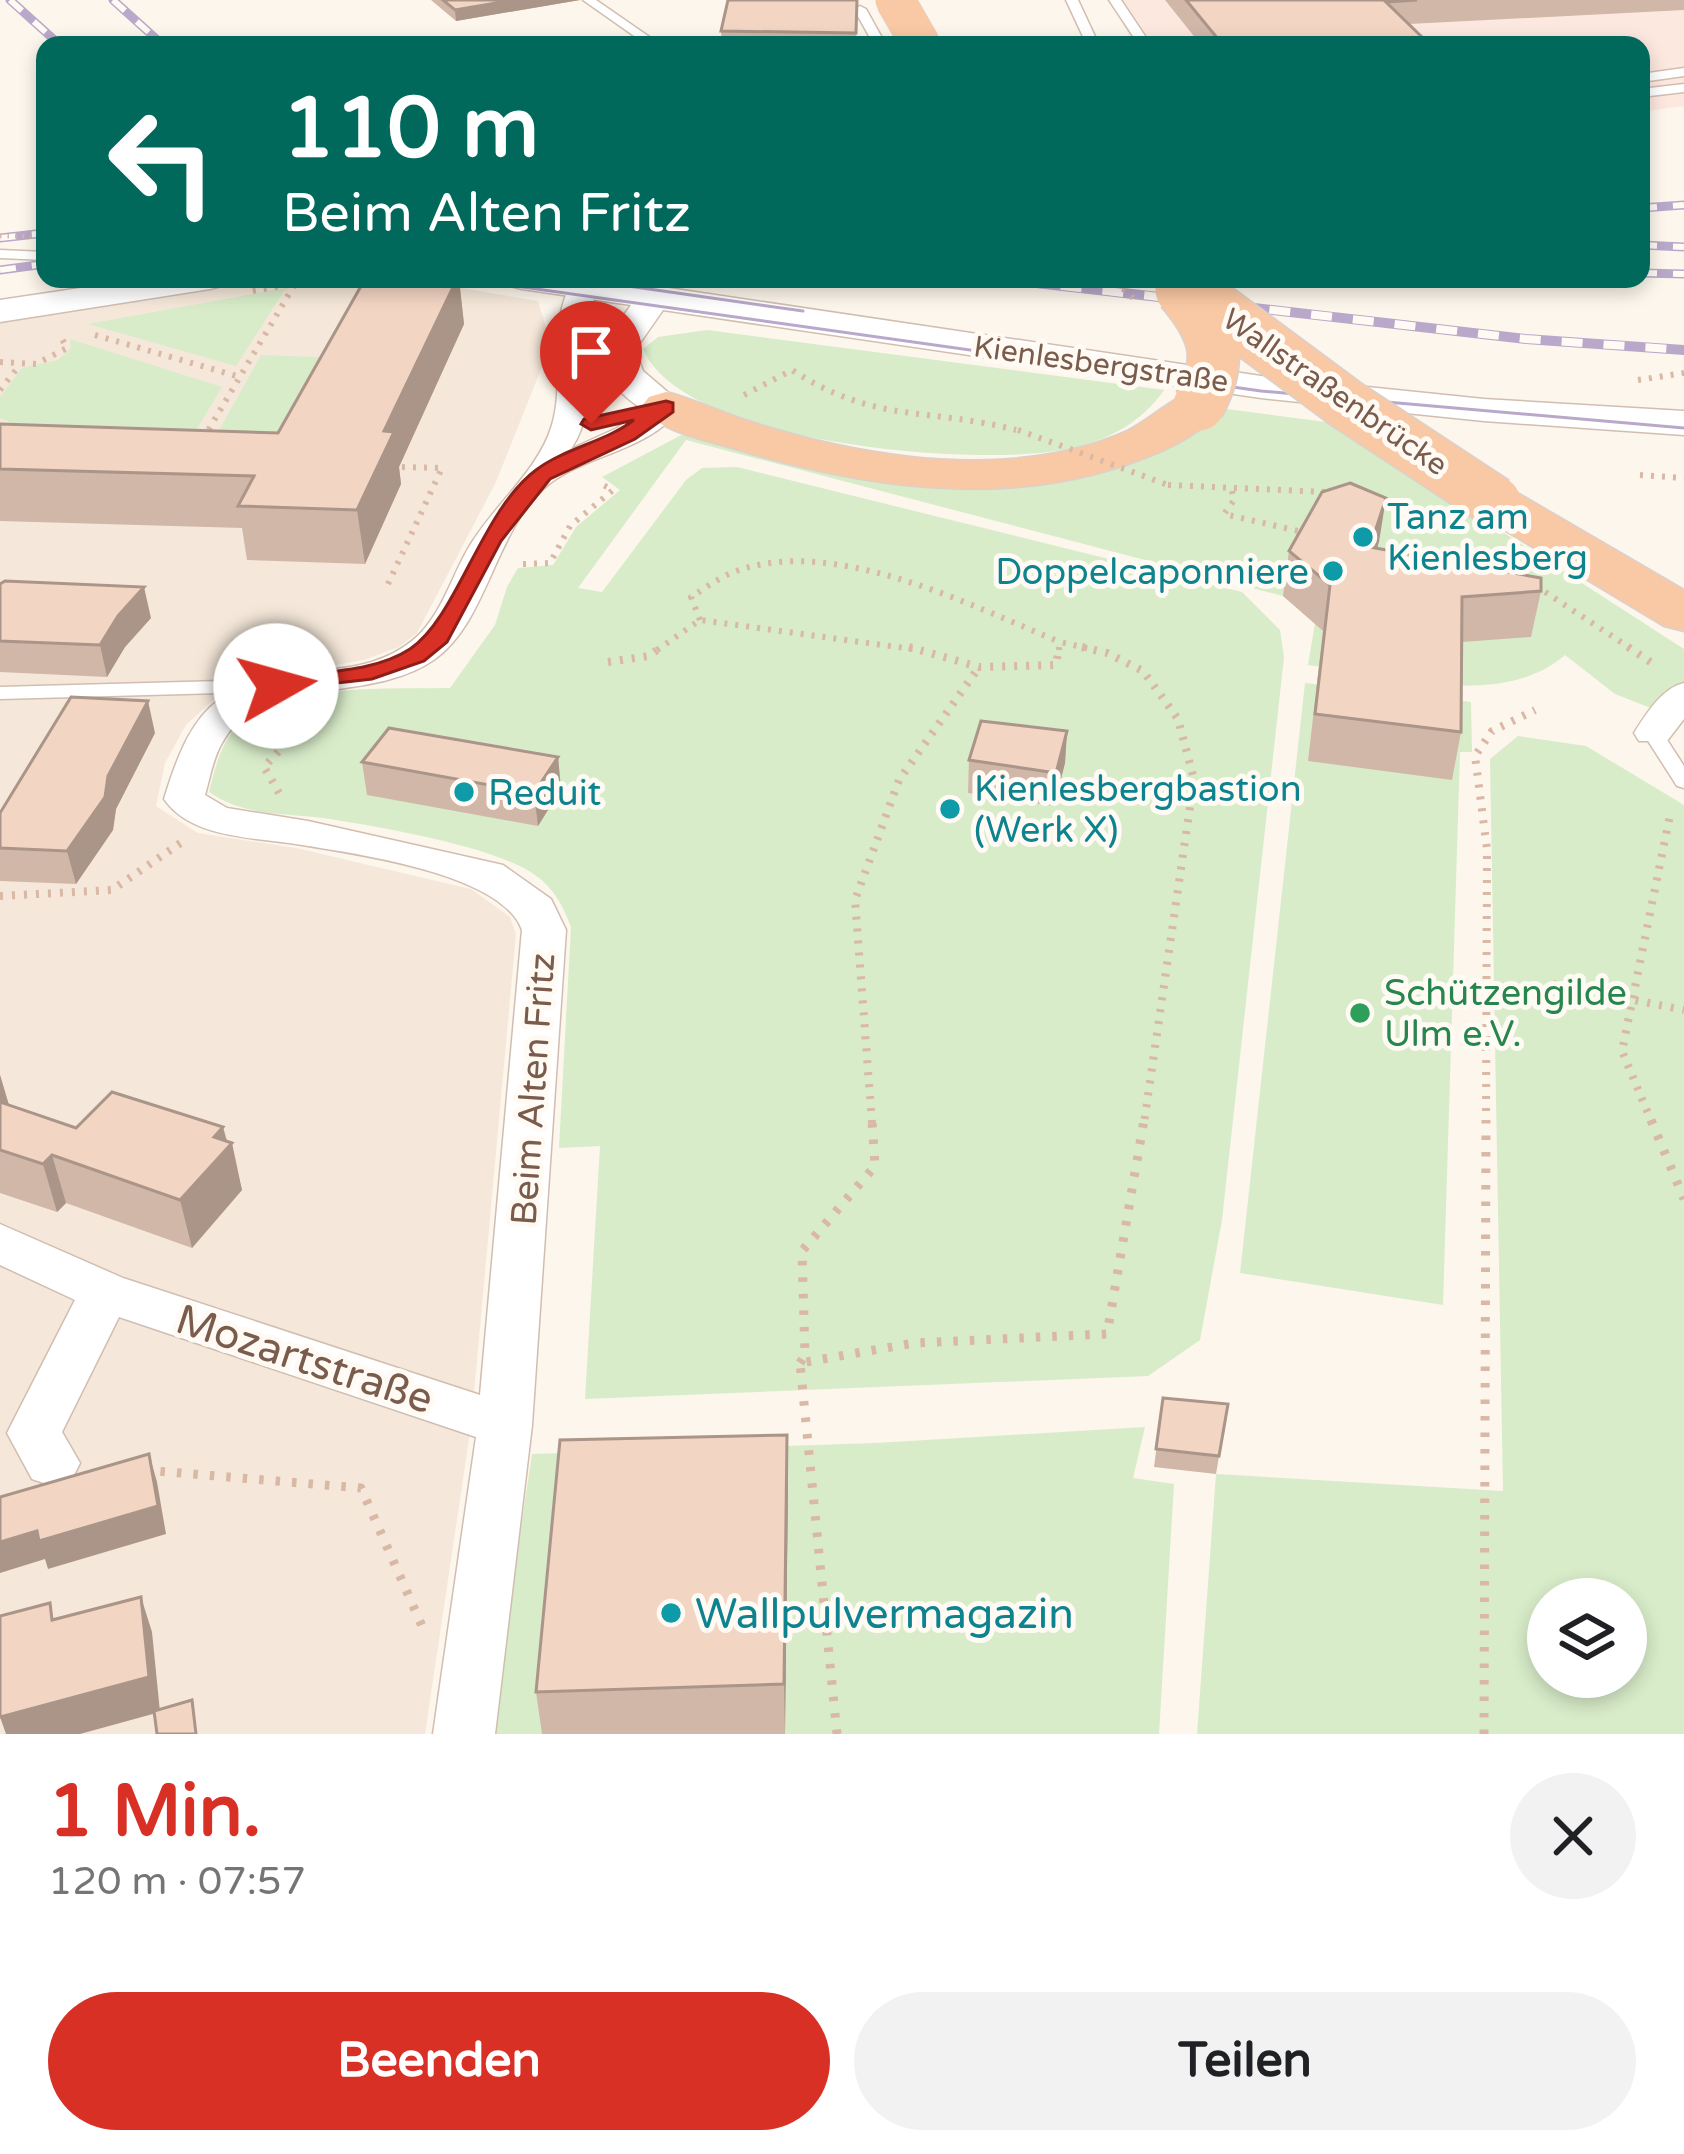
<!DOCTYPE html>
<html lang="de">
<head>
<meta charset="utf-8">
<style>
  :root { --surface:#fff; --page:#f2f2f2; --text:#202124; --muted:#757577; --accent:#d93025 }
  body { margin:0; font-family:"Varela Round",sans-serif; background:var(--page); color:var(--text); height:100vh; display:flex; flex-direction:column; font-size:45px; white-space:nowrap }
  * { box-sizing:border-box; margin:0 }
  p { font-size:39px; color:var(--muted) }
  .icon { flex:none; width:66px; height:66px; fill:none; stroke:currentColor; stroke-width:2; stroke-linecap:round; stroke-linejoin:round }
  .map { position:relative; height:1734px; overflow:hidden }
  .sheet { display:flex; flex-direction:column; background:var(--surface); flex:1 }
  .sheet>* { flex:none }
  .top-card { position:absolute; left:36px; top:36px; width:1614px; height:252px; border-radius:24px; box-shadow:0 6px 18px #0003; background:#00695c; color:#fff; overflow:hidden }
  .tools { position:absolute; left:1527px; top:1578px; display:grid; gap:24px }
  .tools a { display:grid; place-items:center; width:120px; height:120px; border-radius:50%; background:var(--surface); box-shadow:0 6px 18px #0003; font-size:60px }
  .pin { position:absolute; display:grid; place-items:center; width:102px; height:102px; color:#fff; margin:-123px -51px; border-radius:50% 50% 50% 0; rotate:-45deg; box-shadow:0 0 12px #0007 }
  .pin .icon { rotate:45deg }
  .me { position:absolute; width:132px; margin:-66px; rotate:83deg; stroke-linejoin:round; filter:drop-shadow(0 0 9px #0008) }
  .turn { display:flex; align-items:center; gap:42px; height:252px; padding:0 48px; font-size:54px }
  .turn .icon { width:156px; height:156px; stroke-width:2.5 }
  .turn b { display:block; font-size:84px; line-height:102px }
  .round { display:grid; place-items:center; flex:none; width:126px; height:126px; border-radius:63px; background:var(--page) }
  .headline { display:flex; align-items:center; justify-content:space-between; height:204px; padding:0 48px }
  h1 { font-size:72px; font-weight:700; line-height:90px; color:var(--accent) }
  .cta { display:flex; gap:24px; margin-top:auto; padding:24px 48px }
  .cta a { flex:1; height:138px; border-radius:72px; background:var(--accent); color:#fff; font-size:48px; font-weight:700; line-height:138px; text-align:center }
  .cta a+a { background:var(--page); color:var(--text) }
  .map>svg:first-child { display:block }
  .residential { fill:#f5e8da }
  .commercial { fill:#fde8e0 }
  .green { fill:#d8ecc9; fill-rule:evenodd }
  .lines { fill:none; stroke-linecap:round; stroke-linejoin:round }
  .service-casing { stroke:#d1beb0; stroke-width:3 }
  .minor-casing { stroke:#d1beb0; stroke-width:3 }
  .tertiary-casing { stroke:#d1beb0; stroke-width:3 }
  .trunk-casing { stroke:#dad1cd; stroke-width:3 }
  .path-far2 { stroke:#d9b8a5; stroke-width:6; stroke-dasharray:3 8; stroke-linecap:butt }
  .path-far1 { stroke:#d9b8a5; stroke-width:8; stroke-dasharray:3 9; stroke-linecap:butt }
  .path { stroke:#d9b8a5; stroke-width:9; stroke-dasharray:4.5 12; stroke-linecap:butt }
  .service { fill:#fff; fill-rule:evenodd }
  .minor { fill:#fff; fill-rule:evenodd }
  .tertiary { fill:#fff; fill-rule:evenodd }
  .trunk { fill:#f9c8a4; fill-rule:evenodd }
  .tram { stroke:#b9a8c9; stroke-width:3 }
  .rail-far1-casing { stroke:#b9a8c9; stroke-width:9 }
  .rail-casing { stroke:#b9a8c9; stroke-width:10 }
  .rail-far1 { stroke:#fffaf3; stroke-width:6; stroke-dasharray:16; stroke-linecap:butt }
  .rail { stroke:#fffaf3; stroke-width:8; stroke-dasharray:21; stroke-linecap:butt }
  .trunk-bridge-far1-casing { stroke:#dad1cd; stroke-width:40; stroke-linecap:butt }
  .trunk-bridge-casing { stroke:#dad1cd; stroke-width:54; stroke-linecap:butt }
  .path-bridge-far1 { stroke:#d9b8a5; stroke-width:4.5; stroke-dasharray:1.5 6; stroke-linecap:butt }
  .path-bridge { stroke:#d9b8a5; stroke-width:6; stroke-dasharray:3 8; stroke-linecap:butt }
  .trunk-bridge-far1 { stroke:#f9c8a4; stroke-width:39 }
  .trunk-bridge { stroke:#f9c8a4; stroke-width:51 }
  .wall { fill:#d1b7a8 }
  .shaded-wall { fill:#aa9588 }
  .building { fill:#f3d5c3; stroke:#aa9588; stroke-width:3 }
  .route { fill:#d93025; stroke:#8d1f18; stroke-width:3 }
  .culture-dot { fill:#0f9aa8; stroke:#fffaf3; stroke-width:4.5 }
  .leisure-dot { fill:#2e9e5b; stroke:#fffaf3; stroke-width:4.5 }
  .labels { text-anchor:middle; stroke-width:10; stroke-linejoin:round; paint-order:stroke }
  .far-street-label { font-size:30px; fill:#7a5c4d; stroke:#fffaf3 }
  .culture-label { font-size:36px; fill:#0d838f; stroke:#fffaf3; text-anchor:start }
  .leisure-label { font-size:36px; fill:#27864d; stroke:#fffaf3; text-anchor:start }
  .street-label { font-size:36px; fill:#7a5c4d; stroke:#fffaf3 }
  .near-street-label { font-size:42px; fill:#7a5c4d; stroke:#fffaf3 }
  .near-culture-label { font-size:42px; fill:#0d838f; stroke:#fffaf3; text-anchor:start }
</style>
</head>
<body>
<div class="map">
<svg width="1684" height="1734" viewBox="0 0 1684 1734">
  <rect width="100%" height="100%" fill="#fdf6ec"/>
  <path class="residential" d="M 289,279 L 415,280 L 538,301 L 551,344 L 496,482 L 417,633 L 399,647 L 364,660 L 246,680 L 211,702 L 186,725 L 165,763 L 156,806 L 198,833 L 296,848 L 471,889 L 510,917 L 516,934 L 471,1426 L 425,1734 L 0,1734 L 0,319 Z"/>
  <path class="commercial" d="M 1110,0 L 1684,0 L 1684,106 L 1641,112 L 1641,45 L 1134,45 Z"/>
  <path class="green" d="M 286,288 L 236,366 L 88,324 Z
    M 707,330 L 1164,390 C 1143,421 1109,440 1073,448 C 982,469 683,445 643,349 L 658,337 Z
    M 70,339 L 222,387 L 191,439 L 16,425 L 0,418 L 0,397 L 22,368 L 58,360 L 71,348 Z
    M 261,355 L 375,359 L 296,451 L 214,439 Z
    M 1227,409 L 1334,423 L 1684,649 L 1684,721 L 1615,694 L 1565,655 C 1501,711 1386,675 1308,665 L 1315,623 L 1283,596 L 686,440 L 578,588 L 602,592 L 686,480 L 702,468 L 737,467 L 1242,592 L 1280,630 L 1284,657 L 1222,1220 L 1200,1340 L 1148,1376 L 585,1399 L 600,1146 L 559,1148 L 571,927 C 563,906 554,888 535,875 C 495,846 375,826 323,818 C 281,813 244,816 209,792 C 215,768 221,741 240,724 C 281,683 394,689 450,688 L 495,625 L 507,587 L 518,568 L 553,565 L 576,527 L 620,490 L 602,477 L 689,431 L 782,456 L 1088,473 L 1165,450 L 1197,433 Z
    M 1305,683 L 1471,702 L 1472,752 L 1460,752 L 1443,1305 L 1240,1273 Z
    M 1518,736 L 1586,746 L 1684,805 L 1684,1734 L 1197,1734 L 1216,1474 L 1503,1491 L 1490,759 ZM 1548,1599 L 1626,1599 L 1626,1677 L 1548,1677 Z
    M 1145,1427 L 1133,1478 L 1174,1484 L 1159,1734 L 490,1734 L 532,1454 L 876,1443 Z"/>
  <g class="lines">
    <g class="service-casing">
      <path id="service" d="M 583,0 L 596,0 L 661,45 L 647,45 Z
        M 1066,0 L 1078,0 L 1099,45 L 1087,45 Z
        M 1109,0 L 1121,0 L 1151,45 L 1139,45 Z
        M 860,6 L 866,9 L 886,45 L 874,45 L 854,9 Z
        M 1684,68 L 1684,76 L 1641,82 L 1641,74 Z
        M 1684,84 L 1684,92 L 1641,97 L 1641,89 Z
        M 0,250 L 45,252 L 45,260 L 0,258 Z
        M 221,681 L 258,685 L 267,691 L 258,697 L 221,693 L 0,699 L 0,687 Z
        M 1653,727 L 1660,729 L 1684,766 L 1684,788 L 1677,786 L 1643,733 Z"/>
    </g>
    <g class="minor-casing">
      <path id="minor" d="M 585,279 L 597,287 C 579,340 603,402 571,449 L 617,428 L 655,400 L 677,400 L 682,407 C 649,451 588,454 549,484 C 496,525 488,622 435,659 C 369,706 260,672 222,743 C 213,758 210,778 205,795 L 227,808 L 308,821 L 503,865 L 551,899 L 566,930 L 532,1425 L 495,1734 L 433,1734 L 476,1437 L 119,1317 L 62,1432 L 80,1463 L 72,1479 L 52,1486 L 32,1479 L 7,1433 L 75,1300 L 0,1265 L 0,1224 L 123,1278 L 480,1395 L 522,930 C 502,874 358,854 302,845 C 258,837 192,840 164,799 C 195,697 222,682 327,670 C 358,667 387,661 412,641 C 441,618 451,577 469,547 C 493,506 539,470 552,425 C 566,378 546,325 573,281 Z
        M 1684,683 L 1684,719 L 1667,741 L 1639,741 L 1634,733 C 1646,714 1662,688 1684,683 Z"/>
    </g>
    <g class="tertiary-casing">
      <path id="tertiary" d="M 141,279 L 227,279 L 222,286 L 210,289 L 0,322 L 0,300 Z
        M 505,279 L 594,279 L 655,286 L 1261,376 L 1484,399 L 1684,411 L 1684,435 L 1484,421 L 1261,398 L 663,310 L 635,350 L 643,371 L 685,407 L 680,415 L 666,418 C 633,410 606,384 599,350 L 631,305 L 522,289 L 510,286 Z"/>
    </g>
    <g class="trunk-casing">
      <path id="trunk" d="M 1199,390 L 1216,395 L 1224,405 C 1204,434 1164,452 1131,463 C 1002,509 861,487 732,448 C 705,440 658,431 641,407 L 649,397 L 666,392 C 693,399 718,411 745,420 C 846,453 969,475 1074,449 C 1091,445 1111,438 1127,431 C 1153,418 1171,397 1199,390 Z
        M 1495,486 L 1514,491 L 1684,590 L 1684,631 L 1664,626 L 1476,513 L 1469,502 L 1476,491 Z"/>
    </g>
    <path class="path-far2" d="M 95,335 L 240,377
      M 0,362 L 36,364 L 67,348 L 62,339
      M 1638,380 L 1684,373
      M 0,390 L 19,366
      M 744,395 L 792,370 C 875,424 927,407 1016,430
      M 203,439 L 295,284 L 246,292
      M 1640,475 L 1684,478
      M 1168,485 L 1327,492
      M 1232,491 L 1234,500 L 1224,514 L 1307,533
      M 1377,503 L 1420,518
      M 1485,553 L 1523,578
      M 523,564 L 550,563 L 570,526 L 613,490 L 599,483
      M 388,584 L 442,468 L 399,467
      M 1536,586 L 1633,650
      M 700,620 L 691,597 C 704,589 717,579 731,573 C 830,533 969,605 1060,642
      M 657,650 L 700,620 L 919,650
      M 1059,650 L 1060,642 L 1095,650"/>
    <path class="path-far1" d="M 909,647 L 979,667 L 1056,665 L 1059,647
      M 1082,647 L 1107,653 L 1143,671 L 1178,719 L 1194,779 L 1144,1123
      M 1628,647 L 1658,667
      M 608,662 L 649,656 L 661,647
      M 279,793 L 264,767 L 307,721
      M 0,896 L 112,890 L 182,842
      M 1553,984 L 1684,1010
      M 872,1123 L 855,900 L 899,780 L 979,667
      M 1486,1123 L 1487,849 L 1475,756 L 1492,731 L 1535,710
      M 1652,1123 L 1622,1051 L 1671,810"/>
    <path class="path" d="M 1651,1120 L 1684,1199
      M 800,1363 L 805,1355 L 802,1251 L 875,1166 L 872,1120
      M 144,1470 L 361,1488 L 422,1626
      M 837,1734 L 800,1363 L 914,1343 L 1107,1334 L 1144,1120
      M 1484,1734 L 1486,1120"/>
    <use href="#service" class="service"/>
    <use href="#minor" class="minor"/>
    <use href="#tertiary" class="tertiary"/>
    <use href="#trunk" class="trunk"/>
    <path class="tram" d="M 466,279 L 1261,391 L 1684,428
      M 607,283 L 803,311"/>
    <g class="rail-far1-casing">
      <path id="rail-far1" d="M 10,0 L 60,45
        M 113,0 L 163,45
        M 1641,208 L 1684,205
        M 0,238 L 45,233
        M 1641,245 L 1684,247
        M 0,270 L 45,264
        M 1641,273 L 1684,274
        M 998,279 L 1045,284"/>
    </g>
    <g class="rail-casing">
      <path id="rail" d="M 1019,281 L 1526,339 L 1684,350"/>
    </g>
    <use href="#rail-far1" class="rail-far1"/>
    <use href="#rail" class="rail"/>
    <g class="trunk-bridge-far1-casing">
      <path id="trunk-bridge-far1" d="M 895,0 L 921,45
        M 1177,279 L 1184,284"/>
    </g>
    <g class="trunk-bridge-casing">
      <path id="trunk-bridge" d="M 1180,281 L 1346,404 L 1495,502
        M 1181,290 C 1214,329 1225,358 1199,405"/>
    </g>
    <path class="path-bridge-far1" d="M 0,236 L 45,237
      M 1112,279 L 1118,284"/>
    <path class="path-bridge" d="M 1115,281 L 1133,298
      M 1018,430 L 1168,485"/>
    <use href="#trunk-bridge-far1" class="trunk-bridge-far1"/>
    <use href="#trunk-bridge" class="trunk-bridge"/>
  </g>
  <path class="wall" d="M 431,0 L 580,0 L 456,21 Z
    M 857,0 L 856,45 L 722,45 L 721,31 Z
    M 1165,0 L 1684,0 L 1684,10 L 1409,24 L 1426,41 L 1426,45 L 1201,45 Z
    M 365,279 L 459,279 L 464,324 L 399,467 L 401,484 L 365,564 L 247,560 L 242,528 L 0,521 L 0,424 L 278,433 Z
    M 1386,498 L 1377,548 L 1541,591 L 1531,637 L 1462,642 L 1461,732 L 1452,780 L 1308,761 L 1323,631 L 1283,596 L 1289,551 Z
    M 0,584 L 151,618 L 125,647 L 107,677 L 0,672 Z
    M 1067,731 L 1065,763 L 1054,806 L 968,793 L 969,760 Z
    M 155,733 L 116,809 L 113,830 L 76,884 L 0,881 L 0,813 Z
    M 558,757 L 561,789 L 538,826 L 367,795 L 362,762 Z
    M 0,1075 L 9,1105 L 76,1128 L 223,1127 L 242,1190 L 192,1248 L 66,1203 L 57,1212 L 0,1193 Z
    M 1163,1398 L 1228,1404 L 1216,1474 L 1154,1467 Z
    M 788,1486 L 785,1734 L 542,1734 L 536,1692 Z"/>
  <path class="shaded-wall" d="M 514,0 L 580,0 L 456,21 L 455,10 Z
    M 457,279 L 459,279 L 464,324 L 399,467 L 401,484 L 365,564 L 357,510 L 384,431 Z
    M 1386,498 L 1379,542 L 1363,592 L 1370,547 Z
    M 144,587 L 151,618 L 125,647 L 107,677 L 100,645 L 118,616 Z
    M 148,701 L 155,733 L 116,809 L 113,830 L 76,884 L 67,851 Z
    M 1067,731 L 1065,763 L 1054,806 L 1056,773 Z
    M 558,757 L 561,789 L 538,826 L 534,793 Z
    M 0,1075 L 13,1119 L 0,1132 Z
    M 223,1127 L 228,1147 L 232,1143 L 242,1190 L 192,1248 L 180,1200 L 214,1137 Z
    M 52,1155 L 66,1203 L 57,1212 L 43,1164 Z
    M 787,1435 L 788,1486 L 785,1734 L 784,1684 Z
    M 149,1454 L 157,1482 L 166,1534 L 48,1569 L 45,1559 L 0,1573 L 0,1542 Z
    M 141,1597 L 152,1632 L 160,1712 L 80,1734 L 6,1734 L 0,1717 Z"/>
  <path class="building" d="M 443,0 L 514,0 L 455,10 Z
    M 728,0 L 857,0 L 856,33 L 721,31 Z
    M 1186,0 L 1417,0 L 1386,2 L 1426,41 L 1353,45 L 1223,45 Z
    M 365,279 L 457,279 L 384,431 L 394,432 L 357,510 L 238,506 L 254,476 L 0,469 L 0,424 L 278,433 Z
    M 1350,483 L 1386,498 L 1370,547 L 1541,578 L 1541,591 L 1462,597 L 1461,732 L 1315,714 L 1330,585 L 1289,551 L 1322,492 Z
    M 5,581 L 144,587 L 118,616 L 100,645 L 0,641 L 0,584 Z
    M 71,697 L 148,701 L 108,776 L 105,797 L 67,851 L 0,848 L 0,813 Z
    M 981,721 L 1067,731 L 1056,773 L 969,760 Z
    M 389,728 L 558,757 L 534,793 L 362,762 Z
    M 112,1092 L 223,1127 L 214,1137 L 232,1143 L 180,1200 L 52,1155 L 43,1164 L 0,1150 L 0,1102 L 76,1128 Z
    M 1163,1398 L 1228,1404 L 1219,1456 L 1156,1449 Z
    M 787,1435 L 784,1684 L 536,1692 L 560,1440 Z
    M 149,1454 L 158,1506 L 39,1541 L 37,1531 L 0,1542 L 0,1497 Z
    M 141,1597 L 149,1677 L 0,1717 L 0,1616 L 50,1603 L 52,1620 Z
    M 192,1700 L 196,1734 L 157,1734 L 154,1711 Z"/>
  <path class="route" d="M 666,401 L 673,403 L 673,412 L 635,439 L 550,479 L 501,541 L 447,642 L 424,661 L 372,679 L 267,691 L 264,686 L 267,681 C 313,670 370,675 410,649 C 457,618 481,511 536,470 C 565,448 605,442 634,420 L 591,430 L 581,424 L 584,419 Z"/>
  <g class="culture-dot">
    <circle cx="1363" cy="537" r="12"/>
    <circle cx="1333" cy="571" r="12"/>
    <circle cx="464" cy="792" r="12"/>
    <circle cx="950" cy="809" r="12"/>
    <circle cx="671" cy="1613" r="12"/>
  </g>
  <circle class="leisure-dot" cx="1360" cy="1013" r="12"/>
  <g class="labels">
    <g class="far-street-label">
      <text transform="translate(1101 364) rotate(8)" y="10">Kienlesbergstraße</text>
      <text transform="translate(1335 392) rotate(35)" y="10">Wallstraßenbrücke</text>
    </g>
    <g class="culture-label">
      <text x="1387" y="529">Tanz am<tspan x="1387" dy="41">Kienlesberg</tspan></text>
      <text x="1309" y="584" text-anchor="end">Doppelcaponniere</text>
      <text x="974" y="801">Kienlesbergbastion<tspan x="974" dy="41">(Werk X)</tspan></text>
      <text x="488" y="805">Reduit</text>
    </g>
    <g class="leisure-label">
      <text x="1384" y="1005">Schützengilde<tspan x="1384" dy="41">Ulm e.V.</tspan></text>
    </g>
    <g class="street-label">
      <text transform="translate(532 1089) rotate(-86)" y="13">Beim Alten Fritz</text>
    </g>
    <g class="near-street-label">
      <text transform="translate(305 1358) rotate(18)" y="15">Mozartstraße</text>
    </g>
    <g class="near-culture-label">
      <text x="695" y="1628">Wallpulvermagazin</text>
    </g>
  </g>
</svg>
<div class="tools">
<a><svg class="icon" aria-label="layers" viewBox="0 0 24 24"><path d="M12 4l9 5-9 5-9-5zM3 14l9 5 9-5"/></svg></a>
</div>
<div class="pin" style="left:591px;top:424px;background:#d93025"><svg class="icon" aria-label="arrive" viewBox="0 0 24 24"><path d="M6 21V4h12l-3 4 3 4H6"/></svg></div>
<svg class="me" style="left:276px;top:686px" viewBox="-20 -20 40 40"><circle r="19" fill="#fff"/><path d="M0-13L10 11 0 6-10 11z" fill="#d93025"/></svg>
<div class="top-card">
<div class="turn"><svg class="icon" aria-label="left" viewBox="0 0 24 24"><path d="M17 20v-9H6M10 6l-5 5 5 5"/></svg><div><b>110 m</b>Beim Alten Fritz</div></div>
</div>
</div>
<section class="sheet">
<div class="headline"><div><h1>1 Min.</h1><p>120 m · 07:57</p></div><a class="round"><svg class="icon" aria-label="close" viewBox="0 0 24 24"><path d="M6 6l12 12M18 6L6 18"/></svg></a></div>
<div class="cta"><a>Beenden</a><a>Teilen</a></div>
</section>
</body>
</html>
